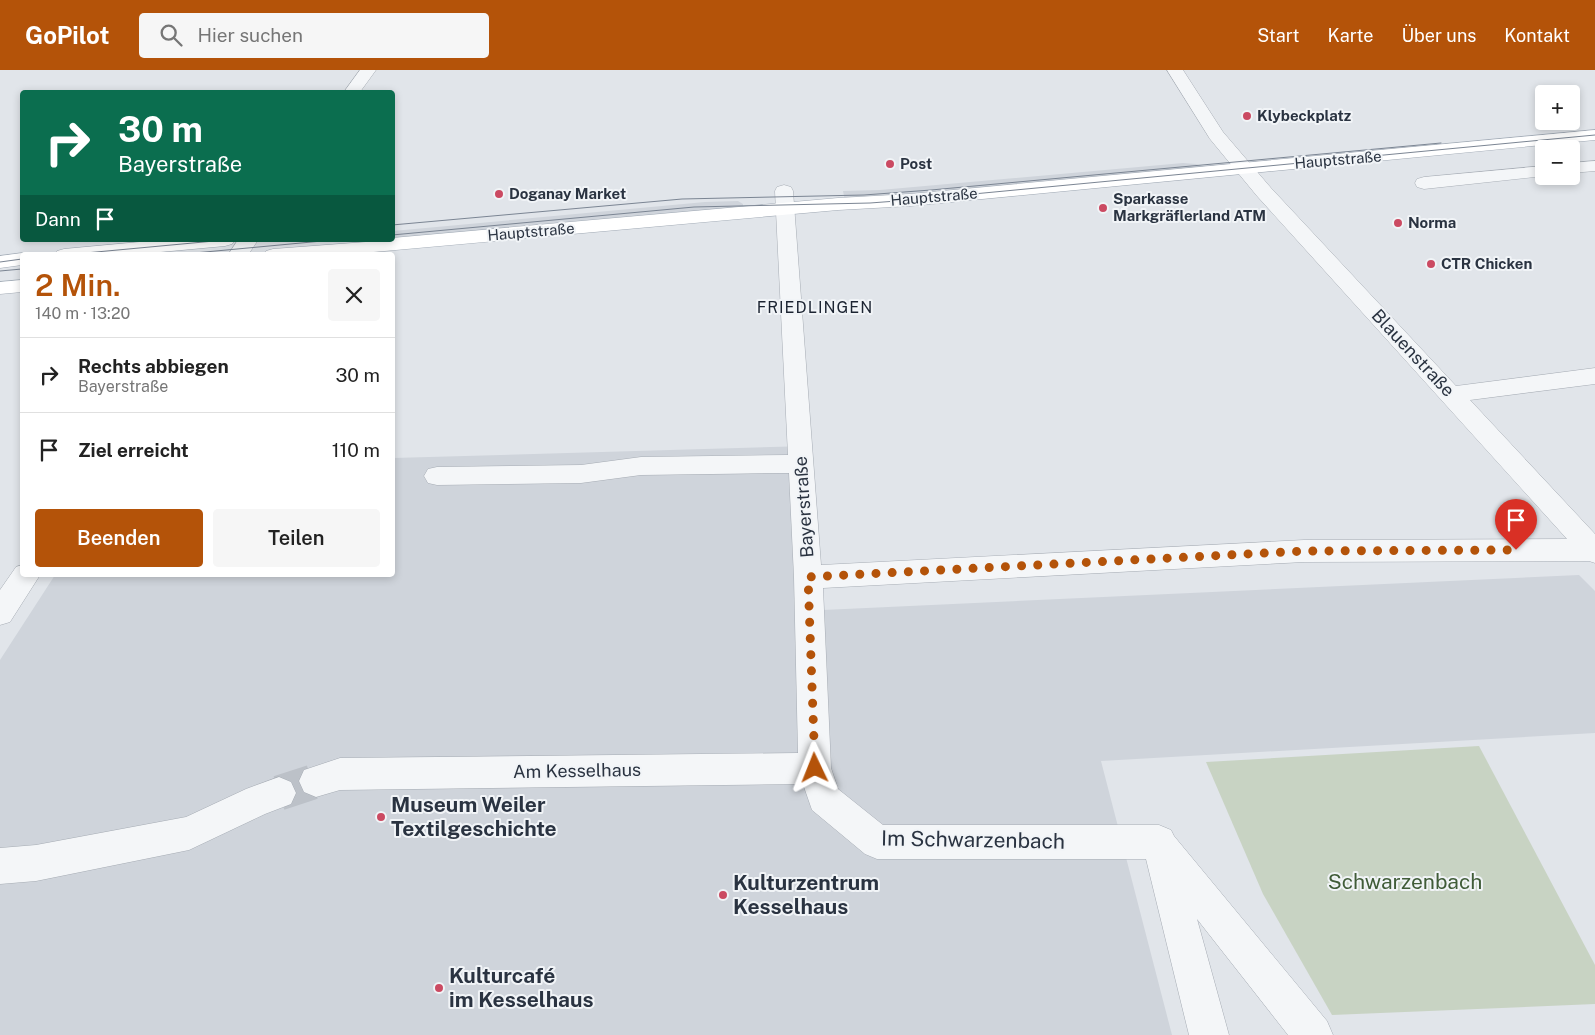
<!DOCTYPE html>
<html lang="de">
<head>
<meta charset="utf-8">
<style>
  :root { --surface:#fff; --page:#f6f6f6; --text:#222; --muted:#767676; --line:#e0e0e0; --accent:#b45309 }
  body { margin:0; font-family:"Public Sans",sans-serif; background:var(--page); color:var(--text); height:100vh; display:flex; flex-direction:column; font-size:19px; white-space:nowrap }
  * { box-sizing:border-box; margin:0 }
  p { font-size:16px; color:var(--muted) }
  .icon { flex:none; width:28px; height:28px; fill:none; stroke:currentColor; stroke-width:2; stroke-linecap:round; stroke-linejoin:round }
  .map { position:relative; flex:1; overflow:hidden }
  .panel { position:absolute; left:20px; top:182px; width:375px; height:325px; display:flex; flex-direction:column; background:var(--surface); border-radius:5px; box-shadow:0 2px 8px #0003 }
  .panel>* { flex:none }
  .top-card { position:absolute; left:20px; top:20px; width:375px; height:152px; border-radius:5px; box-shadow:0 2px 8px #0003; background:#0b6e4f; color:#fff; overflow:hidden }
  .buttons { position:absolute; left:1535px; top:15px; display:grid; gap:10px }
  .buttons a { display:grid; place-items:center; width:45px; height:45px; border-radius:5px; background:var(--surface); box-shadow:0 2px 8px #0003; font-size:25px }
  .pin { position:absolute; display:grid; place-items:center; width:42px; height:42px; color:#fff; margin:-51px -21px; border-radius:50% 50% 50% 0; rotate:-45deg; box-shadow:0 0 5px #0007 }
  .pin .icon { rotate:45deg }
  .me { position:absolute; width:55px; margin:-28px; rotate:358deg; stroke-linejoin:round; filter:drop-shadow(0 0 4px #0008) }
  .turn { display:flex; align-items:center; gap:18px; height:105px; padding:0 15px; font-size:22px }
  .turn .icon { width:65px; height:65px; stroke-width:2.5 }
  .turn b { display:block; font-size:35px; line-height:42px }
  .then { display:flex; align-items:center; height:48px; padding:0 15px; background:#0003; gap:10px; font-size:19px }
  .round { display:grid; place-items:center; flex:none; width:52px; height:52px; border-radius:5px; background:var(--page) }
  .overview { display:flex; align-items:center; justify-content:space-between; height:85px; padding:0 15px }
  h1 { font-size:30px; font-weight:600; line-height:38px; color:var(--accent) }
  .cta { display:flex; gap:10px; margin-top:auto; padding:10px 15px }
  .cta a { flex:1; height:58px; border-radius:5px; background:var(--accent); color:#fff; font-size:20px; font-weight:600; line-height:58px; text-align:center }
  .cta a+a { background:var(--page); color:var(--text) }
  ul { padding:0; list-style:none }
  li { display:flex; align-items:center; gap:15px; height:75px; padding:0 15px; border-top:1px solid var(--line) }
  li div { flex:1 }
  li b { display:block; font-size:19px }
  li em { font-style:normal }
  header { display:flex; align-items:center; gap:30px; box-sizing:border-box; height:70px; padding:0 25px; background:var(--accent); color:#fff }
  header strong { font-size:24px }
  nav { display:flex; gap:28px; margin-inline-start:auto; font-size:18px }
  .search { width:350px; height:45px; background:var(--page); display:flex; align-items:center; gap:12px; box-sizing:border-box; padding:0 18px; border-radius:5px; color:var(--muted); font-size:19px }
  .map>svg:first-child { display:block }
  .built { fill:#cfd4db }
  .green { fill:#c8d3c3 }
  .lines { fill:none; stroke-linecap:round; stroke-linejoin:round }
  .minor-tunnel { stroke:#bcc1c8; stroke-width:35; stroke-dasharray:35 18; stroke-linecap:butt }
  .minor-casing { stroke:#a6acb4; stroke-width:1 }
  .major-casing { stroke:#a1aab5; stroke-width:1 }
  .minor { fill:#f4f6f8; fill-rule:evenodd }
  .major { fill:#fff; fill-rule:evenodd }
  .tram { stroke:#7b8593; stroke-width:1 }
  .route { stroke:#b45309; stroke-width:9; stroke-dasharray:0 16.2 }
  .poi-dot { fill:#cb4a62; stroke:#f1f4f7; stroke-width:2 }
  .labels { text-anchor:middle; stroke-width:4; stroke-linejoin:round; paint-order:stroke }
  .far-poi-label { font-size:15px; font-weight:bold; fill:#2a3341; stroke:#f1f4f7; text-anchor:start }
  .far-street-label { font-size:15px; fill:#2a3341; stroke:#f1f4f7 }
  .far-quarter-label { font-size:16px; letter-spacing:1px; fill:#1c2432; stroke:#f1f4f7 }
  .street-label { font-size:18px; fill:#2a3341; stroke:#f1f4f7 }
  .near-poi-label { font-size:21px; font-weight:bold; fill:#2a3341; stroke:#f1f4f7; text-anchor:start }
  .near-street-label { font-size:21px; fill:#2a3341; stroke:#f1f4f7 }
  .near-park-label { font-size:21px; fill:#405c38; stroke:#f1f4f7 }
</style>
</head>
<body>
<header>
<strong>GoPilot</strong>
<div class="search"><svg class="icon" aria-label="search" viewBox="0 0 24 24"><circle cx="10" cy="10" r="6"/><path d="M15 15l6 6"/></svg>Hier suchen</div>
<nav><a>Start</a><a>Karte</a><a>Über uns</a><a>Kontakt</a></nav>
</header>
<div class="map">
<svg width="1595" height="965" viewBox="0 0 1595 965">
  <rect width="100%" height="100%" fill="#e1e5ea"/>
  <path class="built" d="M 1183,93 L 1196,94 L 1204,97 L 845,131 L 843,121 L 880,120 Z
    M 738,131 L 743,134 L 743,138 L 393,169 L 393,161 L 705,132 Z
    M 809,376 L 823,540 L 1579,505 L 1595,521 L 1595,663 L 1101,691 L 1172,965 L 0,965 L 0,590 L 55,505 L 392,505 L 393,388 Z"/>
  <path class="green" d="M 1479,676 L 1595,895 L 1595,934 L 1332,945 L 1263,824 L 1206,692 Z"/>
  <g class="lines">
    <path class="minor-tunnel" d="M 279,723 L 316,711"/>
    <g class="minor-casing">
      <path id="minor" d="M 360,0 L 376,0 L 360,22 L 344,22 Z
        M 1167,0 L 1183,0 L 1223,62 L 1271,118 L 1456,316 L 1595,298 L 1595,314 L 1470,330 L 1595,464 L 1595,493 L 1589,491 L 1304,492 L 823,518 L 831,698 L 838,719 L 883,755 L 1159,755 L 1171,760 L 1174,766 L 1327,951 L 1333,965 L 1288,965 L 1197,849 L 1229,965 L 1189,965 L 1146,789 L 877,789 L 865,784 L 812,740 L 803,714 L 340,720 L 316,727 L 304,722 L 299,711 L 304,700 L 340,688 L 798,683 L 794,507 L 789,403 L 641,405 L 581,413 L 437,415 L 428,413 L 424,406 L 428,399 L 437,397 L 581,395 L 641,387 L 788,385 L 775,121 L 777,117 L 784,115 L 791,117 L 793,121 L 821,495 L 1304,470 L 1567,469 L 1257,126 L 1210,69 Z
        M 1595,91 L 1595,101 L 1571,103 L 1571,93 Z
        M 1544,96 L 1544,106 L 1424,119 L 1417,117 L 1415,113 L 1417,109 L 1424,107 Z
        M 238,170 L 258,170 L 248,185 L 228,185 Z
        M 22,495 L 22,505 L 40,505 L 10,552 L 0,555 L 0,520 L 16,497 Z
        M 279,707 L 291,712 L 296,723 L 291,734 L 265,744 L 189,780 L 36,811 L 0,814 L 0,778 L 36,775 L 186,747 L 246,719 Z"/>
    </g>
    <g class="major-casing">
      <path id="major" d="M 1595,60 L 1595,70 L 910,136 L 838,140 L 340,185 L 263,185 L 266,181 L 273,179 L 392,170 L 392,168 L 838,128 L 910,124 Z
        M 161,170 L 235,170 L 232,174 L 225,176 L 128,185 L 54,185 L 57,181 L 64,179 Z
        M 22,183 L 29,185 L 22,185 L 22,195 L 0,198 L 0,186 Z
        M 22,210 L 22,222 L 0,224 L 0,212 Z"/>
    </g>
    <use href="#minor" class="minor"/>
    <use href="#major" class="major"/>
    <path class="tram" d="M 392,155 L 682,129 L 864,125 L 931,120 L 1441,73
      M 392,165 L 694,137 L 870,133 L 910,130 L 1595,65
      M 64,185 L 225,170
      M 173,185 L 333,170
      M 0,192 L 22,189
      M 0,201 L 22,199"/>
  </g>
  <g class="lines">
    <path class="route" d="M 815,698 L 808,507 L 1304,481 L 1516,480"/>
  </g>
  <g class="poi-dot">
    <circle cx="1247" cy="46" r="5"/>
    <circle cx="890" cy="94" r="5"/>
    <circle cx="499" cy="124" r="5"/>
    <circle cx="1103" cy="138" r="5"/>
    <circle cx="1398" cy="153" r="5"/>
    <circle cx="1431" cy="194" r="5"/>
    <circle cx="381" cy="747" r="5"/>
    <circle cx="723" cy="825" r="5"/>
    <circle cx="439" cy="918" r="5"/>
  </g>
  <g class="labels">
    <g class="far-poi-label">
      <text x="1257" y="51">Klybeckplatz</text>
      <text x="900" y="99">Post</text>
      <text x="509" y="129">Doganay Market</text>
      <text x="1113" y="134">Sparkasse<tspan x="1113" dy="17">Markgräflerland ATM</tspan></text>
      <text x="1408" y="158">Norma</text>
      <text x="1441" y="199">CTR Chicken</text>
    </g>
    <g class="far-street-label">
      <text transform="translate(1338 90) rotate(-5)" y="5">Hauptstraße</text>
      <text transform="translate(934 127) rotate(-5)" y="5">Hauptstraße</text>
      <text transform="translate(531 162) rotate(-5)" y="5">Hauptstraße</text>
    </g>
    <g class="far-quarter-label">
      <text x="815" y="243">FRIEDLINGEN</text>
    </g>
    <g class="street-label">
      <text transform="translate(1413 283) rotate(47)" y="6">Blauenstraße</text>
      <text transform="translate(804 437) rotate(-94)" y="6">Bayerstraße</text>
      <text transform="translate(577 701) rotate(-1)" y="6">Am Kesselhaus</text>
    </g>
    <g class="near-poi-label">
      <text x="391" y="742">Museum Weiler<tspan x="391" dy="24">Textilgeschichte</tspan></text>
      <text x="733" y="820">Kulturzentrum<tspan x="733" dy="24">Kesselhaus</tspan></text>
      <text x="449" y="913">Kulturcafé<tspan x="449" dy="24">im Kesselhaus</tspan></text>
    </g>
    <g class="near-street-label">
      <text transform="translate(973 770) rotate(1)" y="7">Im Schwarzenbach</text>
    </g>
    <g class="near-park-label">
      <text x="1405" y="819">Schwarzenbach</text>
    </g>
  </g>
</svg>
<div class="buttons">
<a>+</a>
<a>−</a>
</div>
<div class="pin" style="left:1516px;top:480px;background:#d93025"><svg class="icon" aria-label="arrive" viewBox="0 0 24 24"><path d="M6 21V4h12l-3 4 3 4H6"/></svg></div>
<svg class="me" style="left:815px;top:698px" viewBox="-20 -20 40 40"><path d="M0-17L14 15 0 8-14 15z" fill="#b45309" stroke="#fff" stroke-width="4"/></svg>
<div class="top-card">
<div class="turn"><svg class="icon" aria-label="right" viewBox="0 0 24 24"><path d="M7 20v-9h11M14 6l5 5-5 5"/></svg><div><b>30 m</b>Bayerstraße</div></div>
<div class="then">Dann<svg class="icon" aria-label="arrive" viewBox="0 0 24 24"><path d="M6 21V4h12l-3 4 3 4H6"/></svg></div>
</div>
<section class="panel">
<div class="overview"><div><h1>2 Min.</h1><p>140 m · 13:20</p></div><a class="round"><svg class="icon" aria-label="close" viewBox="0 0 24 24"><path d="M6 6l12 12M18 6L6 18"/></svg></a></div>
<ul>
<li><svg class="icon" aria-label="right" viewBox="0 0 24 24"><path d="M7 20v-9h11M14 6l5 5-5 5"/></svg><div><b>Rechts abbiegen</b><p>Bayerstraße</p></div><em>30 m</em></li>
<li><svg class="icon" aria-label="arrive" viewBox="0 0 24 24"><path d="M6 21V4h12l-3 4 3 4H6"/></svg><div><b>Ziel erreicht</b></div><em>110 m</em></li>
</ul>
<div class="cta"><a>Beenden</a><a>Teilen</a></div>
</section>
</div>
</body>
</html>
